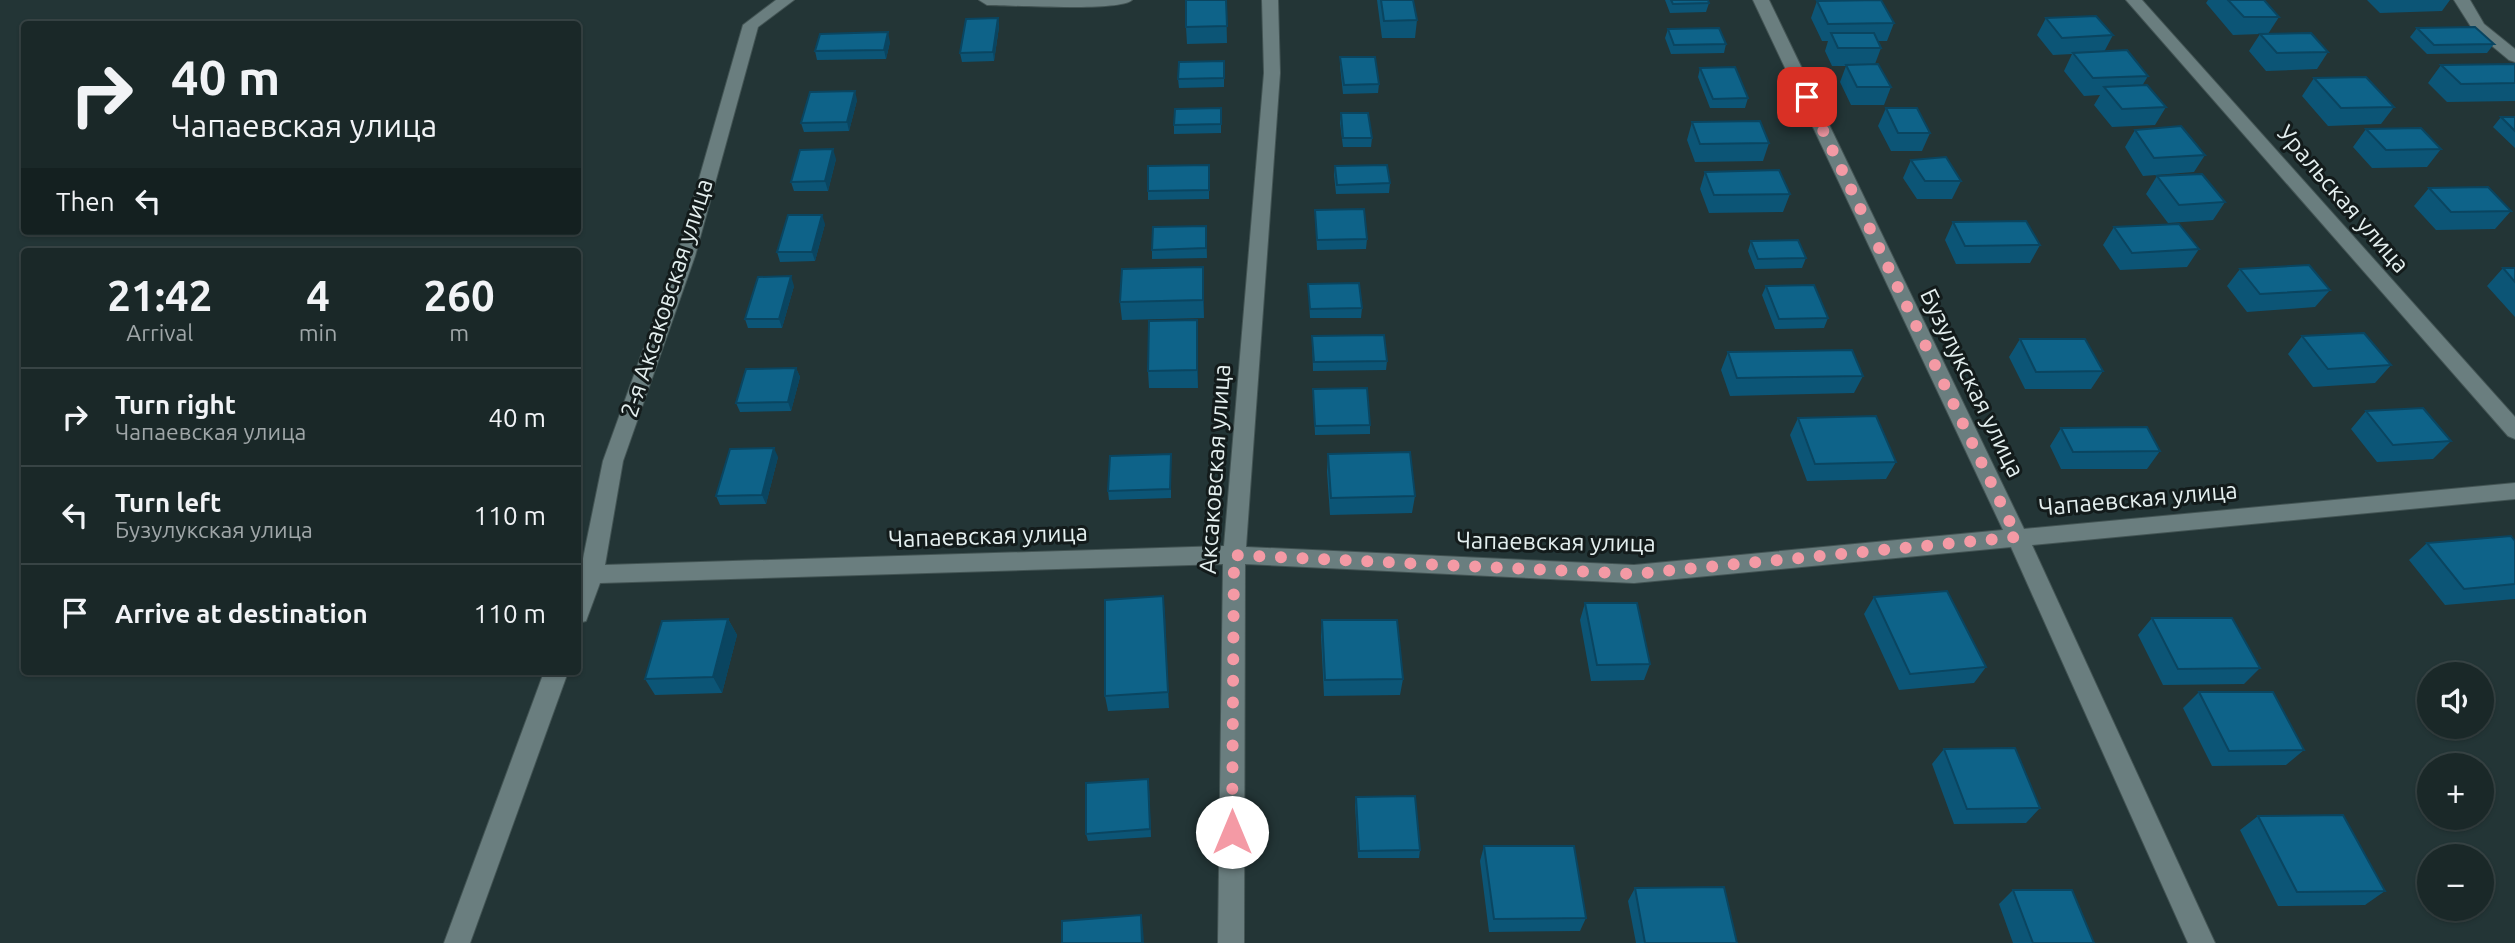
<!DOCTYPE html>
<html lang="en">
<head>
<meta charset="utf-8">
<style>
  :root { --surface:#1a2828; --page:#233030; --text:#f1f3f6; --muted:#9fa6a8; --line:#384445 }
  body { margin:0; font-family:Ubuntu,sans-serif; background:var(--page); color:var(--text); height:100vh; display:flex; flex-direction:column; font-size:26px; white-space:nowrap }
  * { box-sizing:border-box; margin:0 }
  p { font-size:23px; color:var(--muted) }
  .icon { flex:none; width:38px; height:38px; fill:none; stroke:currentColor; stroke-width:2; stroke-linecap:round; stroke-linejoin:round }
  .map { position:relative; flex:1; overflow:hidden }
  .side { position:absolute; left:21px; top:248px; width:560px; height:427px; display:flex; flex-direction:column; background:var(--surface); border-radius:7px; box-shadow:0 2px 5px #0004,0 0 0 2px var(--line) }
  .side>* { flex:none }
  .hud { position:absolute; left:21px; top:21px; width:560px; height:214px; border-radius:7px; box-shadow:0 2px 5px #0004,0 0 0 2px var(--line); background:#1a2828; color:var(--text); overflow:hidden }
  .fabs { position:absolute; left:2417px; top:662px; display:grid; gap:14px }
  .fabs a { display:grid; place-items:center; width:77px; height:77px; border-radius:50%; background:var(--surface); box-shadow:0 2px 5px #0004,0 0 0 2px var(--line); font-size:35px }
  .pin { position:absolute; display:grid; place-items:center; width:60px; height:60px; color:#fff; margin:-30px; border-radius:14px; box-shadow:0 4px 10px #0006 }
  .me { position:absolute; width:77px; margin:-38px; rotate:0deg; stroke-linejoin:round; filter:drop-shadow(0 0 5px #0008) }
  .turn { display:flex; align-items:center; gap:24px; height:147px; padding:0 35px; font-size:32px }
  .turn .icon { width:91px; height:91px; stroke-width:2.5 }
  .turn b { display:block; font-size:49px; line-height:60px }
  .then { display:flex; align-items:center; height:66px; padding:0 35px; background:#0003; gap:14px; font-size:26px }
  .eta { display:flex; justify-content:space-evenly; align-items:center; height:119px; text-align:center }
  .eta b { font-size:42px; font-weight:600; line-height:49px }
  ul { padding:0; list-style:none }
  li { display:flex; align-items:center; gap:21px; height:98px; padding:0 35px; border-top:2px solid var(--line) }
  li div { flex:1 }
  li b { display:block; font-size:26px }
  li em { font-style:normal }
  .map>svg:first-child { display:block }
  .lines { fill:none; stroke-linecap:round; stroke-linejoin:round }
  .minor-casing { stroke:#435454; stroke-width:2 }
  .minor { fill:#6a7e7f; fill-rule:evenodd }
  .wall { fill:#0c5576 }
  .shaded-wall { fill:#0a4560 }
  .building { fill:#0e6389; stroke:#0a4560; stroke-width:2 }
  .route { stroke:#f49aa5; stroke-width:12; stroke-dasharray:0 21.6 }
  .labels { text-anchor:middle; stroke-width:6; stroke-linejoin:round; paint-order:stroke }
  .street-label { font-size:24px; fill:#e4efef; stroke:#131b1b }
</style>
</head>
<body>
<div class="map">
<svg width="2515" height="943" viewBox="0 0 2515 943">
  <rect width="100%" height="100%" fill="#233536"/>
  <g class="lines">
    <g class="minor-casing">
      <path id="minor" d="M 776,0 L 794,0 L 758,27 L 695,256 L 623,461 L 605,565 L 1224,546 L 1264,73 L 1262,0 L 1278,0 L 1280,73 L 1246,547 L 1634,565 L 2003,530 L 1753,0 L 1769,0 L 2024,529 L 2515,483 L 2515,499 L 2032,545 L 2215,943 L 2188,943 L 2011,547 L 1634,583 L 1245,564 L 1244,943 L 1218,943 L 1223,564 L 600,583 L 586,621 L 578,623 L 578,583 L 603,461 L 677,256 L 743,25 Z
        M 979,0 L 1132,0 C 1119,12 1011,5 987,5 Z
        M 2126,0 L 2142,0 L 2515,417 L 2515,439 L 2508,436 Z
        M 2454,0 L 2470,0 L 2484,24 L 2515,49 L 2515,62 L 2509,60 L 2473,30 Z
        M 544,672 L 568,672 L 470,943 L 444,943 Z"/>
    </g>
    <use href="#minor" class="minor"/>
  </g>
  <path class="wall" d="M 1226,0 L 1227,43 L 1187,44 L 1186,27 Z
    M 1377,0 L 1413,0 L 1417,20 L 1415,38 L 1382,38 Z
    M 1665,0 L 1708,0 L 1709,3 L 1706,12 L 1670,13 Z
    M 2208,0 L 2264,0 L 2279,17 L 2268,34 L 2328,52 L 2317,69 L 2266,71 L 2249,51 L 2260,34 L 2233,35 L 2206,3 Z
    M 2367,0 L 2450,0 L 2442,11 L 2380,13 Z
    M 1817,1 L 1894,23 L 1887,41 L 1878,41 L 1881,48 L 1875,64 L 1891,87 L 1884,105 L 1851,105 L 1840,82 L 1846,66 L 1832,66 L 1825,51 L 1828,41 L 1822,41 L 1811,18 Z
    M 998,18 L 999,27 L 994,61 L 962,62 L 960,53 Z
    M 2046,18 L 2113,35 L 2104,52 L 2148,76 L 2142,86 L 2166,107 L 2155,125 L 2112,127 L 2094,105 L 2100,95 L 2084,96 L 2064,71 L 2072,54 L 2053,55 L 2037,35 Z
    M 2417,28 L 2494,44 L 2487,53 L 2427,54 L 2410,37 Z
    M 1668,29 L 1726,44 L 1724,53 L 1671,54 L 1665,38 Z
    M 890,42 L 886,59 L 817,60 L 815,51 Z
    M 1340,57 L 1379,84 L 1378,93 L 1343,94 L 1340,66 Z
    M 1224,61 L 1224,87 L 1179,88 L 1178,79 Z
    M 2515,64 L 2515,101 L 2447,102 L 2428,83 L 2441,65 Z
    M 1700,68 L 1748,98 L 1745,108 L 1710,108 L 1698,77 Z
    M 2314,78 L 2394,107 L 2381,124 L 2328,126 L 2302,96 Z
    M 857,100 L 849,131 L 804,132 L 801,123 Z
    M 1221,108 L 1221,133 L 1174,134 L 1174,125 Z
    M 1886,108 L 1930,133 L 1922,151 L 1891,151 L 1878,126 Z
    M 1341,113 L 1372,138 L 1371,147 L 1343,147 L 1340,123 Z
    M 2501,117 L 2515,117 L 2515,148 L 2493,127 Z
    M 1692,122 L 1769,143 L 1763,161 L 1695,162 L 1687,140 Z
    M 2366,129 L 2441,149 L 2427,167 L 2372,168 L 2353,147 Z
    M 2135,130 L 2205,155 L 2194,172 L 2143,176 L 2125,147 Z
    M 836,159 L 828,191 L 794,191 L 791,182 Z
    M 1911,160 L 1961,181 L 1952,199 L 1917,199 L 1903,178 Z
    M 1209,165 L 1209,199 L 1148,200 L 1148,191 Z
    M 1335,166 L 1390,183 L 1389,193 L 1336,194 L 1334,175 Z
    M 1705,172 L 1790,194 L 1783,212 L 1709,213 L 1700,189 Z
    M 2157,176 L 2225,202 L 2213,220 L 2168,223 L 2146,194 Z
    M 2429,188 L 2511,211 L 2495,229 L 2436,230 L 2414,206 Z
    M 1315,210 L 1367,239 L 1366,249 L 1317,250 Z
    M 1953,222 L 2040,245 L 2030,263 L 1956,264 L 1945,240 Z
    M 825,224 L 815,261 L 780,262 L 777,252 Z
    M 1206,226 L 1207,258 L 1152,259 L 1152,250 Z
    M 2114,227 L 2199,249 L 2187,267 L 2120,270 L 2103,245 Z
    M 1751,241 L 1806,258 L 1802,268 L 1755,269 L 1748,251 Z
    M 2503,268 L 2515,268 L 2515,317 L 2487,286 Z
    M 2240,269 L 2330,290 L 2315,307 L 2247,312 L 2227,286 Z
    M 1308,284 L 1362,308 L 1361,318 L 1310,318 Z
    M 1204,285 L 1204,318 L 1122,320 L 1120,302 Z
    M 794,286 L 782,328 L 748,328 L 745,319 Z
    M 1766,286 L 1828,318 L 1824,328 L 1775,329 L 1762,295 Z
    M 1312,336 L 1387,361 L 1386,370 L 1313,371 Z
    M 2302,336 L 2391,365 L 2375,383 L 2313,387 L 2288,354 Z
    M 1198,337 L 1198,388 L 1149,388 L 1148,371 Z
    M 2020,339 L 2103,371 L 2091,389 L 2025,389 L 2009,357 Z
    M 1728,352 L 1863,376 L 1854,393 L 1730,396 L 1721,370 Z
    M 796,368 L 800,377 L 791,411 L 740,412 L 736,403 Z
    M 1313,389 L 1370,425 L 1370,434 L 1315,435 Z
    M 2366,411 L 2451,441 L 2433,459 L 2377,462 L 2351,429 Z
    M 1798,418 L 1896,462 L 1886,479 L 1807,481 L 1790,435 Z
    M 2061,428 L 2160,451 L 2147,469 L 2061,469 L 2050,446 Z
    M 1171,454 L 1171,498 L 1109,500 L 1108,491 Z
    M 1328,454 L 1415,496 L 1412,513 L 1330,515 L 1327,472 Z
    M 778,457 L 766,504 L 720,505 L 716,496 Z
    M 2515,541 L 2515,599 L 2445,605 L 2409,560 L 2427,543 Z
    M 1163,596 L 1169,708 L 1108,711 L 1105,696 Z
    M 1874,597 L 1986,667 L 1974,683 L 1899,690 L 1864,614 Z
    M 1585,603 L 1650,664 L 1644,680 L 1591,681 L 1580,620 Z
    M 2152,618 L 2260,668 L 2244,684 L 2163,685 L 2138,635 Z
    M 728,619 L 737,635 L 722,693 L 655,695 L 645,679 Z
    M 1322,620 L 1403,679 L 1400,695 L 1324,696 L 1321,636 Z
    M 2199,692 L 2304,750 L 2286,765 L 2212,766 L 2183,708 Z
    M 1944,749 L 2040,808 L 2026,823 L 1954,824 L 1932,764 Z
    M 1149,787 L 1151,837 L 1088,841 L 1086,834 Z
    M 1356,797 L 1420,850 L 1419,858 L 1358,858 L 1355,805 Z
    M 2258,816 L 2385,891 L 2365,905 L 2278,906 L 2240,830 Z
    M 1484,846 L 1586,918 L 1580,931 L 1489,932 L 1480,861 Z
    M 1635,888 L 1737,943 L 1636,943 L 1628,901 Z
    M 2013,890 L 2094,943 L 2013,943 L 1999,904 Z"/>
  <path class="shaded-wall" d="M 998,18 L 999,27 L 994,61 L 993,52 Z
    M 888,32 L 890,42 L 886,59 L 884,50 Z
    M 855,91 L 857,100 L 849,131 L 847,122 Z
    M 833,149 L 836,159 L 828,191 L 825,181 Z
    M 822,215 L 825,224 L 815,261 L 812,252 Z
    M 1203,267 L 1204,285 L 1204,318 L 1203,300 Z
    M 791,276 L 794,286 L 782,328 L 779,319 Z
    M 1197,320 L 1198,337 L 1198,388 L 1197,370 Z
    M 796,368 L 800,377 L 791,411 L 788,402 Z
    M 774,448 L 778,457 L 766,504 L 762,495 Z
    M 1163,596 L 1165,612 L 1169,708 L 1168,692 Z
    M 728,619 L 737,635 L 722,693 L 713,677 Z
    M 1141,915 L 1143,929 L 1144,943 L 1142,943 Z"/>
  <path class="building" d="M 1186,0 L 1226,0 L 1227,26 L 1186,27 Z
    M 1381,0 L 1413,0 L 1417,20 L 1384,21 Z
    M 1671,0 L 1708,0 L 1709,3 L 1673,4 Z
    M 1881,0 L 1894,23 L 1828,24 L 1817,1 Z
    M 2228,0 L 2264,0 L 2279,17 L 2244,17 Z
    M 2096,16 L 2113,35 L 2062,38 L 2046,18 Z
    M 998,18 L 993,52 L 960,53 L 966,19 Z
    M 2475,27 L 2494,44 L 2434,45 L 2417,28 Z
    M 1719,28 L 1726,44 L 1674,45 L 1668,29 Z
    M 888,32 L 884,50 L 815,51 L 820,34 Z
    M 1831,33 L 1874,33 L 1881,48 L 1838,48 Z
    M 2311,33 L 2328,52 L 2277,53 L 2260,34 Z
    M 2127,50 L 2148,76 L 2093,78 L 2073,53 Z
    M 1340,57 L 1375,57 L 1379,84 L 1344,85 Z
    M 1224,61 L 1224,78 L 1178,79 L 1179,62 Z
    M 1878,64 L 1891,87 L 1857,87 L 1846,65 Z
    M 2515,64 L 2515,83 L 2461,84 L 2441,65 Z
    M 1735,67 L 1748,98 L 1713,99 L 1700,68 Z
    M 2366,77 L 2394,107 L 2341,108 L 2314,78 Z
    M 2147,85 L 2166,107 L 2122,109 L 2104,87 Z
    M 855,91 L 847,122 L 801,123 L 810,92 Z
    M 1221,108 L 1221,124 L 1174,125 L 1175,109 Z
    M 1886,108 L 1917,108 L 1930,133 L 1898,133 Z
    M 1341,113 L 1368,113 L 1372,138 L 1343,138 Z
    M 2501,117 L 2515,117 L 2515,131 Z
    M 1760,121 L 1769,143 L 1700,144 L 1692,122 Z
    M 2181,126 L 2205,155 L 2154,158 L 2135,130 Z
    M 2421,128 L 2441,149 L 2386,150 L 2366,129 Z
    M 833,149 L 825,181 L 791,182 L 800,150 Z
    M 1946,157 L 1961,181 L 1925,181 L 1911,160 Z
    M 1209,165 L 1209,190 L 1148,191 L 1148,166 Z
    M 1387,165 L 1390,183 L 1337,185 L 1335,166 Z
    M 1779,170 L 1790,194 L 1714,195 L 1705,172 Z
    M 2202,174 L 2225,202 L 2179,205 L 2157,176 Z
    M 2488,187 L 2511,211 L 2451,212 L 2429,188 Z
    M 1364,209 L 1367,239 L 1317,240 L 1315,210 Z
    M 788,215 L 822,215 L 812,252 L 777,252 Z
    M 2026,221 L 2040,245 L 1965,246 L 1953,222 Z
    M 2179,224 L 2199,249 L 2132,253 L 2114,227 Z
    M 1206,226 L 1206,248 L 1152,250 L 1153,227 Z
    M 1798,240 L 1806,258 L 1758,259 L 1751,241 Z
    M 2309,265 L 2330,290 L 2260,294 L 2240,269 Z
    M 1203,267 L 1203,300 L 1120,302 L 1122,269 Z
    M 2503,268 L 2515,268 L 2515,282 Z
    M 791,276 L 779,319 L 745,319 L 758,277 Z
    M 1359,283 L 1362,308 L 1310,309 L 1308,284 Z
    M 1814,285 L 1828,318 L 1779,319 L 1766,286 Z
    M 1197,320 L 1197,370 L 1148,371 L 1149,321 Z
    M 2364,333 L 2391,365 L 2328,369 L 2302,336 Z
    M 1384,335 L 1387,361 L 1314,362 L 1312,336 Z
    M 2020,339 L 2085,339 L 2103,371 L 2036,372 Z
    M 1852,350 L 1863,376 L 1737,378 L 1728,352 Z
    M 796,368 L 788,402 L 736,403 L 746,369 Z
    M 1367,388 L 1370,425 L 1315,426 L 1313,389 Z
    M 2423,408 L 2451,441 L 2393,445 L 2366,411 Z
    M 1876,416 L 1896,462 L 1815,464 L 1798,418 Z
    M 2147,427 L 2160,451 L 2073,452 L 2061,428 Z
    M 774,448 L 762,495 L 716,496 L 730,449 Z
    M 1410,452 L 1415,496 L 1331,498 L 1328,454 Z
    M 1171,454 L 1170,489 L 1108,491 L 1110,456 Z
    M 2511,536 L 2515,541 L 2515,584 L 2464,589 L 2427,543 Z
    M 1947,591 L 1986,667 L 1910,674 L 1874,597 Z
    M 1163,596 L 1168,692 L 1105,696 L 1105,600 Z
    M 1585,603 L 1637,603 L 1650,664 L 1597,665 Z
    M 2152,618 L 2232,618 L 2260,668 L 2178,669 Z
    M 728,619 L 713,677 L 645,679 L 662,621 Z
    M 1322,620 L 1397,620 L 1403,679 L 1325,680 Z
    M 2199,692 L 2273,692 L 2304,750 L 2229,751 Z
    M 2015,748 L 2040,808 L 1967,809 L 1944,749 Z
    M 1148,779 L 1150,829 L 1086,834 L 1086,783 Z
    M 1415,796 L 1420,850 L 1359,851 L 1356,797 Z
    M 2343,815 L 2385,891 L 2297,892 L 2258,816 Z
    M 1484,846 L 1574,846 L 1586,918 L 1494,919 Z
    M 1724,887 L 1737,943 L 1645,943 L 1635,888 Z
    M 2013,890 L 2072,890 L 2094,943 L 2033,943 Z
    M 1141,915 L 1142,943 L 1062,943 L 1062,921 Z"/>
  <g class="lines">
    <path class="route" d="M 1232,832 L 1234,555 L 1634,574 L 2017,537 L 1807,97"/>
  </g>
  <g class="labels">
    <g class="street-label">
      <text transform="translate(2343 199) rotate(49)" y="8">Уральская улица</text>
      <text transform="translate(667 298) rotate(-72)" y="8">2-я Аксаковская улица</text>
      <text transform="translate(1972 383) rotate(64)" y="8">Бузулукская улица</text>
      <text transform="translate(1215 469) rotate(-86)" y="8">Аксаковская улица</text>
      <text transform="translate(2138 499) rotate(-5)" y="8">Чапаевская улица</text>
      <text transform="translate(988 536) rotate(-2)" y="8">Чапаевская улица</text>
      <text transform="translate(1556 542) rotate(1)" y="8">Чапаевская улица</text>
    </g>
  </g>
</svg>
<div class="fabs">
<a><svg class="icon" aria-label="sound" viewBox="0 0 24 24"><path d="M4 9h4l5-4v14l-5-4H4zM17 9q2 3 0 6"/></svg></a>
<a>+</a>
<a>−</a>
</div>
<div class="pin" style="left:1807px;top:97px;background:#d93025"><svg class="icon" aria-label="arrive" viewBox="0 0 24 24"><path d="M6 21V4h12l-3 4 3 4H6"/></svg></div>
<svg class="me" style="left:1232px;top:832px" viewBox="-20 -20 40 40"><circle r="19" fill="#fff"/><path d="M0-13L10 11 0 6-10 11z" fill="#f49aa5"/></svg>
<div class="hud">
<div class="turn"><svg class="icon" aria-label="right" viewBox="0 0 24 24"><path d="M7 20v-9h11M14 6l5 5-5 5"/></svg><div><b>40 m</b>Чапаевская улица</div></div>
<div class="then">Then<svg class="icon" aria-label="left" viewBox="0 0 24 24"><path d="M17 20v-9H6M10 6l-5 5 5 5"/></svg></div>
</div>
<section class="side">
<div class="eta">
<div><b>21:42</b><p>Arrival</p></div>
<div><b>4</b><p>min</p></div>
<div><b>260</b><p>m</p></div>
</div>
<ul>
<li><svg class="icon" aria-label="right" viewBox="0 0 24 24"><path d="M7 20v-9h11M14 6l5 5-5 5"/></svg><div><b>Turn right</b><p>Чапаевская улица</p></div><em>40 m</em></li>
<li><svg class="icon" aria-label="left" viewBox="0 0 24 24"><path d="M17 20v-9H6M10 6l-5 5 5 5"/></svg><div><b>Turn left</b><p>Бузулукская улица</p></div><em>110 m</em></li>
<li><svg class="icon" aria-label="arrive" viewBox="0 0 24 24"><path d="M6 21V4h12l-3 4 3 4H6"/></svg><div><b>Arrive at destination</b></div><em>110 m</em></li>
</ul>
</section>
</div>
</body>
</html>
